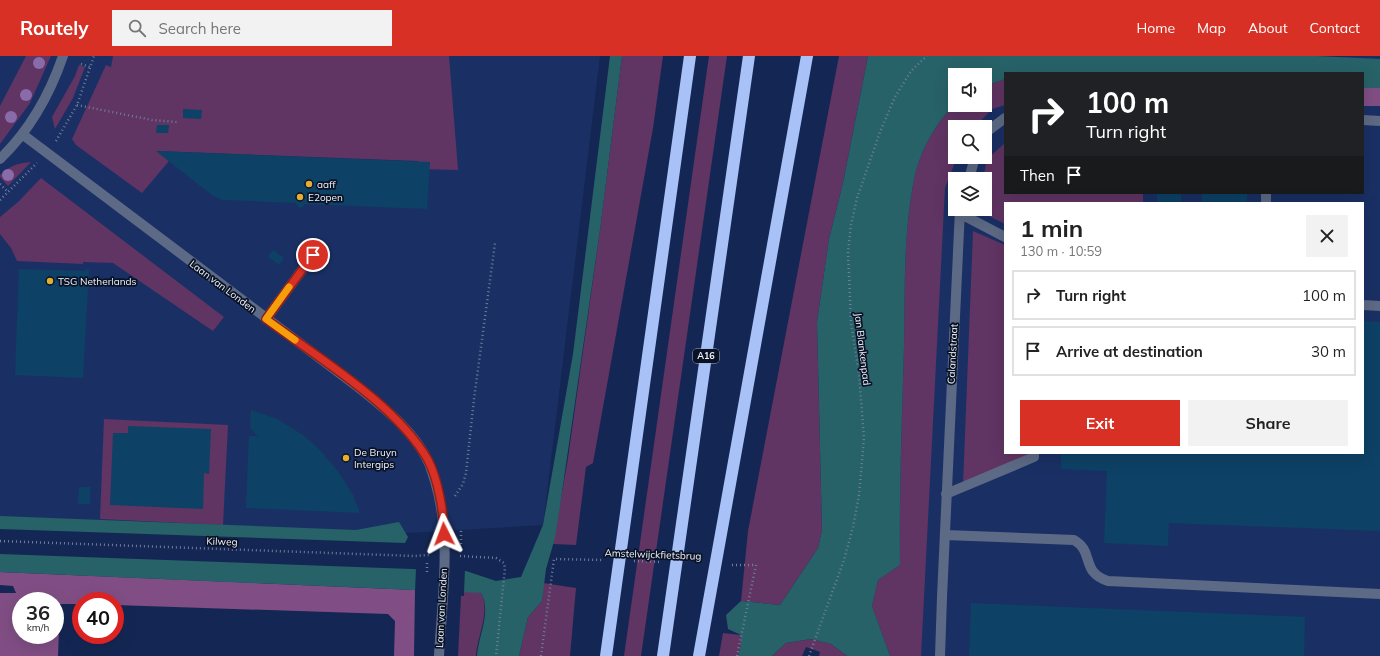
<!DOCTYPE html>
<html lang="en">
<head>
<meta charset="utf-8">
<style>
  :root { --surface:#fff; --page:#f2f2f2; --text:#222; --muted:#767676; --line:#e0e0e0; --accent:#d93025 }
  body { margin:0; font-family:Mulish,sans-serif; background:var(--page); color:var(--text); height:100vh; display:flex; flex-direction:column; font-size:15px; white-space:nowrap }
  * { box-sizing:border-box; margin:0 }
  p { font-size:13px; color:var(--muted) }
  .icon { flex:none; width:22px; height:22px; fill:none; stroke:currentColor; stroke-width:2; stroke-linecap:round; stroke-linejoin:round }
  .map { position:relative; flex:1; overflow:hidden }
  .panel { position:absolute; left:1004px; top:146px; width:360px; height:252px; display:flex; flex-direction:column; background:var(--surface); border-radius:0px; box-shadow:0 4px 16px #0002 }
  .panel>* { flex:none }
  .hud { position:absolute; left:1004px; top:16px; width:360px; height:122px; border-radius:0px; box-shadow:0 4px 16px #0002; background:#202124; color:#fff; overflow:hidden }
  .controls { position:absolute; left:948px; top:12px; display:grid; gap:8px }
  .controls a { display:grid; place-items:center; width:44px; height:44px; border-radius:0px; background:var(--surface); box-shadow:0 4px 16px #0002; font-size:20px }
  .speed { position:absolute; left:12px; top:536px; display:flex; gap:8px; font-size:20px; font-weight:700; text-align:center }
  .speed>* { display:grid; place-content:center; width:52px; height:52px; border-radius:50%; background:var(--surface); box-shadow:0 4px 16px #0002; line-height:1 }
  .speed small { font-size:10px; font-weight:400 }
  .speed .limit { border:6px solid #d22; background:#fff; color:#111 }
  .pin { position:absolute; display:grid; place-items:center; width:34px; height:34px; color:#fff; margin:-17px; border:2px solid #fff; border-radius:50%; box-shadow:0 1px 4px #0007 }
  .me { position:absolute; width:44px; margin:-22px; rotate:357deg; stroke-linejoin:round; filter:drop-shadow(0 0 3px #0008) }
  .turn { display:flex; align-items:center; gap:14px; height:84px; padding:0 16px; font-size:18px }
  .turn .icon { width:52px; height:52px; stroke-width:2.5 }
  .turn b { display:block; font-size:28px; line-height:34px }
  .then { display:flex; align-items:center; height:38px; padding:0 16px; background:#0003; gap:8px; font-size:15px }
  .round { display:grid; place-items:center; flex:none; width:42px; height:42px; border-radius:0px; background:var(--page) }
  .overview { display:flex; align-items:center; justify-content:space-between; height:68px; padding:0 16px }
  h1 { font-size:24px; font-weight:700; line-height:30px }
  .button { display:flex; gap:8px; margin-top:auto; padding:8px 16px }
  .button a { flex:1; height:46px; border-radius:0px; background:var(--accent); color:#fff; font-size:16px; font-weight:700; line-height:46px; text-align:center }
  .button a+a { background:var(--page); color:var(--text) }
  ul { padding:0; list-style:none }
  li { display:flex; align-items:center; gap:12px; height:50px; margin:0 8px 6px; padding:0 8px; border:2px solid var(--line); border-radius:0px }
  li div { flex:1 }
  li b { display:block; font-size:15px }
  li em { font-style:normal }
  header { display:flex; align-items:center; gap:24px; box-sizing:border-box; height:56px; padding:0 20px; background:var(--accent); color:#fff }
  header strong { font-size:19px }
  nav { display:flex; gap:22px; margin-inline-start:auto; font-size:14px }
  .search { width:280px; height:36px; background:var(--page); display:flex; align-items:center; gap:10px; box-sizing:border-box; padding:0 14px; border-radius:0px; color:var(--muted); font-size:15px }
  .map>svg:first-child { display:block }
  .built { fill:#1a3064; fill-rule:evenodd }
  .green { fill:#603463 }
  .forest { fill:#804e84; fill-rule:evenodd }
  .water { fill:#276268 }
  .pier { fill:#142754 }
  .building { fill:#0d4165 }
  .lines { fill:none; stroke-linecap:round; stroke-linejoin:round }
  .path { stroke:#717d9a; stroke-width:2.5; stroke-dasharray:1 3; stroke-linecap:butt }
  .service { stroke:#5d6a85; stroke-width:10 }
  .minor { stroke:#5d6a85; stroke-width:10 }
  .tertiary { stroke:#5d6a85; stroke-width:10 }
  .motorway { stroke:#a8c2f7; stroke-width:12 }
  .tree { fill:#8a6ba9 }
  .route-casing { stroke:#8d1f18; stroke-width:10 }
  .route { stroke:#d93025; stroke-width:7 }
  .slow { stroke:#f59e0b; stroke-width:7 }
  .poi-dot { fill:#e2af34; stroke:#091226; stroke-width:1.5 }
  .labels { text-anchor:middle; stroke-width:3.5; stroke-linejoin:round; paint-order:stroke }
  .shield { fill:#091226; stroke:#abb0ba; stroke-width:1 }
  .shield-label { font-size:9px; font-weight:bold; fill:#f1f4fa }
  .poi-label { font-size:10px; fill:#f1f4fa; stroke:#091226; text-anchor:start }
  .street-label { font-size:10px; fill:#f1f4fa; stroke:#091226 }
</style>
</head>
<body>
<header>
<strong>Routely</strong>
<div class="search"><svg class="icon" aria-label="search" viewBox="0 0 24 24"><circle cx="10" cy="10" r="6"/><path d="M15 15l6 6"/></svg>Search here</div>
<nav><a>Home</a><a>Map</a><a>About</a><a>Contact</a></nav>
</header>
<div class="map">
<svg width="1380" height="600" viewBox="0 0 1380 600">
  <rect width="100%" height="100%" fill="#142754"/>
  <path class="built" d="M 0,0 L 600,0 L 543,469 L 391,478 L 0,463 Z
    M 1380,0 L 1380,600 L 861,600 L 908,119 L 955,49 L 985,49 L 985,19 L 971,5 ZM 1005,17 L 1363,17 L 1363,137 L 1005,137 ZM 955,71 L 985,71 L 985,101 L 955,101 ZM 955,123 L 985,123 L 985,153 L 955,153 ZM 1005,147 L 1363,147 L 1363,397 L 1005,397 Z"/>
  <path class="green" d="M 26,0 L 51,0 L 30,47 L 0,88 L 0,50 Z
    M 113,0 L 449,0 L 458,114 L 417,113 L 418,105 L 157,95 L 169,105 L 142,137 L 76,89 L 72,83 L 106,9 L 111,11 Z
    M 622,0 L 663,0 L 653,72 L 593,407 L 586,411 L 576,489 L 553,488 L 568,402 L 600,174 Z
    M 709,0 L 727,0 L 641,600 L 624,600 Z
    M 839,0 L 868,0 L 843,127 L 829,183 L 817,266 L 822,474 L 818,492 L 780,549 L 741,545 L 748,475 Z
    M 79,9 L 85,11 L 73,42 L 55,73 L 52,61 L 75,20 Z
    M 1005,23 L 1005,49 L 992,53 L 975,71 L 955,71 L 955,101 L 957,101 L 945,132 L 921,600 L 890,600 L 872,550 L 878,524 L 900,509 C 899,436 902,363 904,291 C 905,234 903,175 915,119 C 921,94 936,66 955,49 L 985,49 L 985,30 Z
    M 1005,87 L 1005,137 L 1143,137 L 1143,147 L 1005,147 L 1005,168 L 977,154 L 985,153 L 985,123 L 983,123 L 987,103 Z
    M 31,106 L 8,130 L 0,121 L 0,119 C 10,110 17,107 31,106 Z
    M 41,122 L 224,261 L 213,275 L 113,207 L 83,206 L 83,208 L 17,205 L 11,192 L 0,178 L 0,161 L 18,146 Z
    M 973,175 L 1005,189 L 1005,397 L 1032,397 L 963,429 Z
    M 104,363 L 228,369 L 223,469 L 100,463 Z
    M 543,527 L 576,532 L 570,600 L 519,600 L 528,561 L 542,545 Z
    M 464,535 L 481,537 C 491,555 477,581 476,600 L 458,600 L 461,540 L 464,540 Z
    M 723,577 L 741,579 L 741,588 L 738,600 L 719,600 Z
    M 811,583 L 831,588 L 847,600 L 819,600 L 820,596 L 806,591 L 802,600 L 772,600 L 786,587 Z"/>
  <path class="forest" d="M 1363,32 L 1380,32 L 1380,50 L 1363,50 Z
    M 0,516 L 415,534 L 414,600 L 394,600 L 395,565 L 388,558 L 115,549 L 115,545 L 81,545 L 81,548 L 60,548 L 58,600 L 0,600 L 0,537 L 16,537 L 13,530 L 0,529 ZM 21,545 L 55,545 L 55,579 L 21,579 Z"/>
  <path class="water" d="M 610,0 L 622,0 L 600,174 L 560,450 L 555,482 L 546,513 L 542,545 L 528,561 L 519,600 L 477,600 C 478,580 492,556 481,537 L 0,516 L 0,498 L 466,515 L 496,525 L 521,521 L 543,469 L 573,298 Z
    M 868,0 L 1317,0 L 1380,3 L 1380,32 L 1363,32 L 1363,17 L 1005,17 L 1005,23 L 985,30 L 985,19 L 955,19 L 955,49 C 936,66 921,94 915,119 C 903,175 905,234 904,291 C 902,364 899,436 900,509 L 878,524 L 872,550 L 890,600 L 847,600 L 831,588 L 811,583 L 786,587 L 772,600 L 738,600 L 741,588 L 741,579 L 728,573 L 726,559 L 741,545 L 780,549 L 818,492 L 822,474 L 817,266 L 829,183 L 843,127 Z
    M 0,460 L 356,474 L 399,466 L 408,481 L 405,487 L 0,473 Z"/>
  <path class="pier" d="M 416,512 L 465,513 L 464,537 L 415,536 Z"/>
  <path class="building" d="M 183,53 L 202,54 L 201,63 L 183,62 Z
    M 157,69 L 169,69 L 168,77 L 156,77 Z
    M 156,95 L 430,106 L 427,153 L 305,148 L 303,151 L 299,152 L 296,147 L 223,144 L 213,140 Z
    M 1157,137 L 1181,137 L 1181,147 L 1157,147 Z
    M 1202,137 L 1247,137 L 1247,147 L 1202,147 Z
    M 273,194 L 284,202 L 279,209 L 268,201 Z
    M 19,213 L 86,215 L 86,213 L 89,213 L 83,322 L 15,319 Z
    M 1363,265 L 1380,266 L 1380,475 L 1169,467 L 1168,490 L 1104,487 L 1107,415 L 1061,413 L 1061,397 L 1363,397 Z
    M 251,354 L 277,363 L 303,379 L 316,390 L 338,415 L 353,439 L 360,457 L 246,452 L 249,380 L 258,380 L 250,372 Z
    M 128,370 L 211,373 L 209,418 L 204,417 L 203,453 L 110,449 L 113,377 L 128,377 Z
    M 79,431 L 90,431 L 90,448 L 78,448 Z
    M 971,547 L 1305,561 L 1304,600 L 969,600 Z"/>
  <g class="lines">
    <path class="path" d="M 81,8 L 90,11
      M 77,49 L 152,64 L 177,66
      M 56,85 L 77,49 L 94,0
      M 0,128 L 8,136
      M 0,144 L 37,107
      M 455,440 L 463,428 L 466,417 L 474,343 L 495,187
      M 461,475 L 461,488
      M 0,485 L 414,500 L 429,499
      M 460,500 L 496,502 L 504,507 L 505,512 L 496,600
      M 634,505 L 661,506
      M 732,509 L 756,509 L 737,600
      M 427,516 L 427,505
      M 541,600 L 554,503 L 603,504
      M 809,600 L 844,504 L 853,471 L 859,439 L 864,382 L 859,318 L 851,266 L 848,196 L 851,169 L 857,142 L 880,76 L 895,41 L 911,15 L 927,0"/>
    <path class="service" d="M 1363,64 L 1380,65
      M 985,77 L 1005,62
      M 969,123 L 975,101
      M 1266,147 L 1266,137
      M 959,157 L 1005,181
      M 1363,249 L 1380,250
      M 266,263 L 313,199
      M 946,438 L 1034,401 L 1034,397
      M 945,479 L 1074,484 C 1095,496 1080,516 1108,525 L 1380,538
      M 942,541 L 960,153"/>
    <path class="minor" d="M 940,600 L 942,541"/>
    <path class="tertiary" d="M 22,78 L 358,331 C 384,352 413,374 428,405 C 431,411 433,419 435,425 C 452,481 442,543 439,600
      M 0,103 C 29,75 50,38 63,0"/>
    <path class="motorway" d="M 606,600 L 690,0
      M 663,600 L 749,0
      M 699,600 L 807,0"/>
  </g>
  <g class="tree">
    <circle cx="39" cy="7" r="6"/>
    <circle cx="26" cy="39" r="6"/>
    <circle cx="11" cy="61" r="6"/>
    <circle cx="8" cy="119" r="6"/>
  </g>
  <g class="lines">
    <g class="route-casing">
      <path id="route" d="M 313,199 L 266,263 C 318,302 396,348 428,404 C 438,423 444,457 444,478"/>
    </g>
    <use href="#route" class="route"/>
    <path class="slow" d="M 289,231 L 266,263 L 295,284"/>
  </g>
  <g class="poi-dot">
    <circle cx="309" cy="128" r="4"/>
    <circle cx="300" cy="141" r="4"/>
    <circle cx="50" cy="225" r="4"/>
    <circle cx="346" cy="402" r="4"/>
  </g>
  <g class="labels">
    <rect class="shield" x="693" y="293" width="26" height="14" rx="3"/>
    <g class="shield-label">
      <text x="706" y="303">A16</text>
    </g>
    <g class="poi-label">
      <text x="317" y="132">aaff</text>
      <text x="308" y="145">E2open</text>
      <text x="58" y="229">TSG Netherlands</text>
      <text x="354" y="400">De Bruyn<tspan x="354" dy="12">Intergips</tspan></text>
    </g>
    <g class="street-label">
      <text transform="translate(223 230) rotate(37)" y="4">Laan van Londen</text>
      <text transform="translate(863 293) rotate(83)" y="4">Jan Blankenpad</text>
      <text transform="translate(952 298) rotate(-87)" y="4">Calandstraat</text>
      <text transform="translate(222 485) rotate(2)" y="4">Kilweg</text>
      <text transform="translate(653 498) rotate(2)" y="4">Amstelwijckfietsbrug</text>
      <text transform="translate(441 552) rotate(-87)" y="4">Laan van Londen</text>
    </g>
  </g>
</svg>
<div class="controls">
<a><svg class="icon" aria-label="sound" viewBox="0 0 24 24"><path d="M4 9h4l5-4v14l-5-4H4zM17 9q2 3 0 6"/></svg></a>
<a><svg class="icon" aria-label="search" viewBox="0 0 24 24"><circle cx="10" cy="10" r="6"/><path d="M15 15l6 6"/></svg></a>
<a><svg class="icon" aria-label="layers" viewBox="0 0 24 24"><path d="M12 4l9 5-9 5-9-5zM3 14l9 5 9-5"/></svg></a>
</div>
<div class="speed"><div>36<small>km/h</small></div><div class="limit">40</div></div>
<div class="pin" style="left:313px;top:199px;background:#d93025"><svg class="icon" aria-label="arrive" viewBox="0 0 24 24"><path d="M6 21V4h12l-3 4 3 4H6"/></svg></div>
<svg class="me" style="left:444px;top:478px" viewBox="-20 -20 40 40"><path d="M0-17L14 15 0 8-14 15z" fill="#d93025" stroke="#fff" stroke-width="4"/></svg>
<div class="hud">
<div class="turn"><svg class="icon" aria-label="right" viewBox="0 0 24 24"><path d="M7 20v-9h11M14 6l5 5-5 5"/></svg><div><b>100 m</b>Turn right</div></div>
<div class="then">Then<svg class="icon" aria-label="arrive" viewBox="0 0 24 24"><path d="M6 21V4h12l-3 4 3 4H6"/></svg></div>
</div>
<section class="panel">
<div class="overview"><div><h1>1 min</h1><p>130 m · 10:59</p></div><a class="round"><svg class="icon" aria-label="close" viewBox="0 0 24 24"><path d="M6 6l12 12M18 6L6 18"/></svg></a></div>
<ul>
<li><svg class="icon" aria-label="right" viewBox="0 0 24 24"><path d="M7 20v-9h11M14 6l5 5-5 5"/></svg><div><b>Turn right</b></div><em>100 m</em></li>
<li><svg class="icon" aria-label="arrive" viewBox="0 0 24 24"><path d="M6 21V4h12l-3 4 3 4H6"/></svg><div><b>Arrive at destination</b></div><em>30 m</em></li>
</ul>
<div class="button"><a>Exit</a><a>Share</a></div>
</section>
</div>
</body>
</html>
